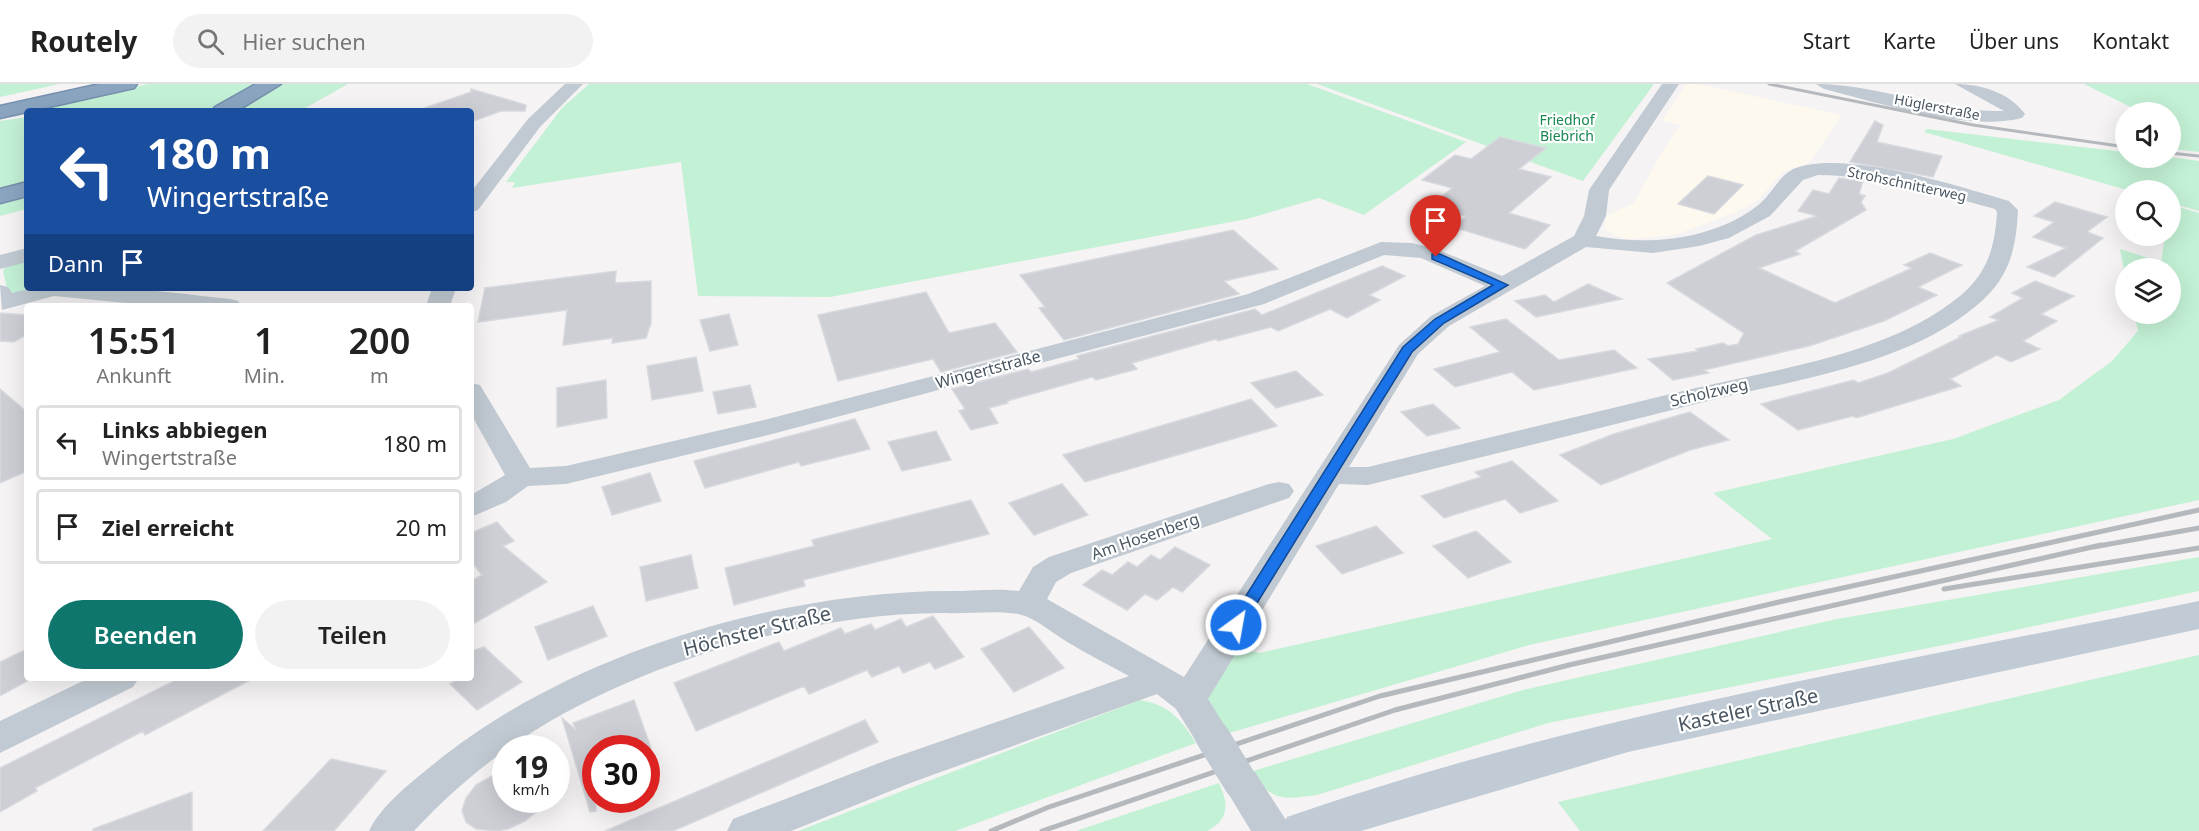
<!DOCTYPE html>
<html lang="de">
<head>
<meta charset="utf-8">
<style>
  :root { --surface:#fff; --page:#f2f2f2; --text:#222; --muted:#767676; --line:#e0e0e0; --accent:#0f766e }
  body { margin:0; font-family:"Noto Sans",sans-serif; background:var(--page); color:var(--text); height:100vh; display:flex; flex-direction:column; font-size:22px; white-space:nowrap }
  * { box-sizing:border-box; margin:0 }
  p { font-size:20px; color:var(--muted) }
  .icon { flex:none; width:33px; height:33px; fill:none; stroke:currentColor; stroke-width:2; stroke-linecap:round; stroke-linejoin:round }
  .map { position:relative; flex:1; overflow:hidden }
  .side { position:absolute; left:24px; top:219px; width:450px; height:378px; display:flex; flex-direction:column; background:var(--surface); border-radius:6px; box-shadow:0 6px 24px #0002 }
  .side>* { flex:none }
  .banner { position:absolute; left:24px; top:24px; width:450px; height:183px; border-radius:6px; box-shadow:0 6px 24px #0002; background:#1a4fa0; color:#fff; overflow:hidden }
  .fabs { position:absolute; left:2115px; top:18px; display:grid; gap:12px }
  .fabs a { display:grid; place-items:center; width:66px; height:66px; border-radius:50%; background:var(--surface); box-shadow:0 6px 24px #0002; font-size:30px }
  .speed { position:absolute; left:492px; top:651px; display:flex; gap:12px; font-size:30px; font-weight:700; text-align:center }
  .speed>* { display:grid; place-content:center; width:78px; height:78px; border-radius:50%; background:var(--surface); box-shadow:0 6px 24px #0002; line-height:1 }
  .speed small { font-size:15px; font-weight:400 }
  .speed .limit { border:9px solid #d22; background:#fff; color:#111 }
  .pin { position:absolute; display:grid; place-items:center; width:51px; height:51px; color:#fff; margin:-62px -26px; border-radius:50% 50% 50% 0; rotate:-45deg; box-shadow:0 0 6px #0007 }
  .pin .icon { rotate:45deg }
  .me { position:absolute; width:66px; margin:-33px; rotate:32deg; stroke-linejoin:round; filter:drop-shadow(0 0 4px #0008) }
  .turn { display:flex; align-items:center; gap:21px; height:126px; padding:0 24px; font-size:27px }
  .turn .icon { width:78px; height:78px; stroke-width:2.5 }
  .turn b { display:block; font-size:42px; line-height:51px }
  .then { display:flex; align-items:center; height:57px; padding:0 24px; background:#0003; gap:12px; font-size:22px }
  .eta { display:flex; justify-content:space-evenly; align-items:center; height:102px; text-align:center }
  .eta b { font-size:36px; font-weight:600; line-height:42px }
  .action { display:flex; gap:12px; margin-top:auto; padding:12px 24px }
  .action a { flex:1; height:69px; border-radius:36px; background:var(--accent); color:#fff; font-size:24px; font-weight:600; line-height:69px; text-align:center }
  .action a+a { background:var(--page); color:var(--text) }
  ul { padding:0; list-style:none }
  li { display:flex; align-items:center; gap:18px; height:75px; margin:0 12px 9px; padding:0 12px; border:3px solid var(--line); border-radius:6px }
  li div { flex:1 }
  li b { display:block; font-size:22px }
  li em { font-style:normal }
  header { display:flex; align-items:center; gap:36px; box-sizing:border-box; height:84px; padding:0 30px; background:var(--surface); border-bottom:2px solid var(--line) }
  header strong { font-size:28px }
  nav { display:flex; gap:33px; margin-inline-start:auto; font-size:21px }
  .search { width:420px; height:54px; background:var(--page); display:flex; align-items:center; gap:15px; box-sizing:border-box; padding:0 21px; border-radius:33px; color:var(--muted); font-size:22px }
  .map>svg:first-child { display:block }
  .commercial { fill:#fdf9ef }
  .green { fill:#c3f1d5 }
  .building { fill:#cdcfd5; stroke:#d7d9de; stroke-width:1.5 }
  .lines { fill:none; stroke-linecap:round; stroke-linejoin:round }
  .motorway-casing { stroke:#7690ad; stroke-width:3 }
  .minor { fill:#c1cad2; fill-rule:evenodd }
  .secondary { fill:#c1cbd6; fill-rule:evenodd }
  .motorway { fill:#8ba5c1; fill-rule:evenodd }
  .rail-far1 { stroke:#b5b8bd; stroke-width:3 }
  .rail { stroke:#b5b8bd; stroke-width:5 }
  .minor-bridge { stroke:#c1cad2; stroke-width:34 }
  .route { fill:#1a73e8; stroke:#114b97; stroke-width:1.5 }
  .labels { text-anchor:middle; stroke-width:4.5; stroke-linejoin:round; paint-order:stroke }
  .far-street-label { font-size:14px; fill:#4a5661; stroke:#fff }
  .far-park-label { font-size:14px; fill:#17864f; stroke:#fff }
  .street-label { font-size:16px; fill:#4a5661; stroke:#fff }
  .near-street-label { font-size:20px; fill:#4a5661; stroke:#fff }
</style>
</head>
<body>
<header>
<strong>Routely</strong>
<div class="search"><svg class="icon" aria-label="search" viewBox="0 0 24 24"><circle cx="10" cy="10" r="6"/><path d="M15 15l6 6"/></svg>Hier suchen</div>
<nav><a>Start</a><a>Karte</a><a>Über uns</a><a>Kontakt</a></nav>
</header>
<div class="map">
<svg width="2199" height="747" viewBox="0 0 2199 747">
  <rect width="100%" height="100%" fill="#f5f3f3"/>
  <path class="commercial" d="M 1686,0 L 1698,0 L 1842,31 L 1809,79 L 1783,88 L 1759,115 L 1737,128 L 1675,151 L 1627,155 L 1616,152 L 1604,145 L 1606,132 L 1634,119 L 1662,68 L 1680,41 L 1662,37 Z"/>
  <path class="green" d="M 0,0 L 59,0 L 0,13 Z
    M 148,0 L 265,0 L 217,27 L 54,27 L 56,25 L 41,25 Z
    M 281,0 L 348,0 L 300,27 L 232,27 Z
    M 589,0 L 1307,0 L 1466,58 L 1364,131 L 1319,114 L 1247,135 L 830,213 L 698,212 L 681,78 L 512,104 L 515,98 L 506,98 L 562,24 Z
    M 1317,0 L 1654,0 L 1583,97 Z
    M 2084,0 L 2199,0 L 2199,68 L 2171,65 L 2170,28 L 2141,28 Z
    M 27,33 L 27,103 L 0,110 L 0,37 Z
    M 1927,45 L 2125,68 L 2126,74 L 2171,73 L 2199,77 L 2199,127 L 2171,119 L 2170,106 L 2127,106 L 1924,48 Z
    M 27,110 L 27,125 L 0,132 L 0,117 Z
    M 2171,121 L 2199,129 L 2199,416 L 1529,561 L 1229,649 L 1189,615 L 1224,560 L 1259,569 L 1772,455 L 1713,409 L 1953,355 L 2059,316 L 2112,277 L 2138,247 L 2134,230 L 2170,230 L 2170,184 L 2126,184 L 2125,192 L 2120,165 L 2161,178 L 2165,152 L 2170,152 Z
    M 23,178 L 27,182 L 27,204 L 32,204 L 12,210 L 8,209 L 3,187 L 5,183 Z
    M 2199,473 L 2199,507 L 1954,559 L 1548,639 L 1317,711 C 1286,715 1270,719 1253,687 L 1523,606 L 1837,535 Z
    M 2199,571 L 2199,747 L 1580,747 L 1558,718 Z
    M 1140,616 C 1169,621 1181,635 1196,659 L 955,747 L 798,747 Z
    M 1219,699 C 1229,720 1229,736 1207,747 L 1076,747 Z"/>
  <path class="building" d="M 471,5 L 526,21 L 525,27 L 501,27 L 471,38 L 471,27 L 426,27 L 425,24 L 471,8 Z
    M 1875,37 L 1883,41 L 1877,58 L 1942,72 L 1933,93 L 1850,78 Z
    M 1500,53 L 1546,64 L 1519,85 L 1551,93 L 1509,129 L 1550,141 L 1525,165 L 1453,143 L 1466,132 L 1430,122 L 1452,104 L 1422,96 L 1455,71 L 1471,75 Z
    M 1708,92 L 1743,101 L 1714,130 L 1678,120 Z
    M 1839,94 L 1863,97 L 1859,110 L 1865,112 L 1861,118 L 1866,126 L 1795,167 L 1800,170 L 1759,184 L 1835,219 L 1912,184 L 1904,181 L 1930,169 L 1962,181 L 1918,203 L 1937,211 L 1884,237 L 1809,262 L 1704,286 L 1709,289 L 1673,296 L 1648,275 L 1698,267 L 1696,265 L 1723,259 L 1728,262 L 1738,260 L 1744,249 L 1667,199 L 1756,151 L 1817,132 L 1798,127 L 1813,106 L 1829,110 Z
    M 2055,118 L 2107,133 L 2087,148 L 2103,154 L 2054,193 L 2027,183 L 2066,164 L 2033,153 L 2054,138 L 2034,132 Z
    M 1233,146 L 1278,185 L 1224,197 L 1239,210 L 1064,256 L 1039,224 L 1045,223 L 1020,191 Z
    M 1382,182 L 1405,192 L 1369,211 L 1380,216 L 1347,234 L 1330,225 L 1278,247 L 1271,243 L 1218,257 L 1216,255 L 1132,279 L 1137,285 L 1096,296 L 1092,293 L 1007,317 L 1008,319 L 989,324 L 998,339 L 971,346 L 959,327 L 965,325 L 952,305 L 1028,285 L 1031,288 L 1079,275 L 1077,272 L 1255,225 L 1262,231 Z
    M 616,187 L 615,199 L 651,197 L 651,239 L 646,254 L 612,259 L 613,254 L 563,261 L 567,226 L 478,238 L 485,204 Z
    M 2035,197 L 2074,212 L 2041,230 L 2057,237 L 2023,257 L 2040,265 L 2011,278 L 1997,271 L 1950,295 L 1961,302 L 1856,334 L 1853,332 L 1798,346 L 1761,320 L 1854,296 L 1858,299 L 1888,289 L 1961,253 L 1959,252 L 1999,236 L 1990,233 L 2023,214 L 2012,209 Z
    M 1588,200 L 1622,215 L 1536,233 L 1515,217 L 1545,211 L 1554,218 Z
    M 926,208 L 949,249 L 995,239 L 1017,268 L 941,288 L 933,275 L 838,297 L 818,231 Z
    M 0,229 L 27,231 L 27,250 L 14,258 L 0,257 Z
    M 729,230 L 738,261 L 710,267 L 700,236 Z
    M 1506,235 L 1559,276 L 1614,266 L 1637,284 L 1534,306 L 1512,288 L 1455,303 L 1434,285 L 1500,268 L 1470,243 Z
    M 696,273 L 703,307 L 652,316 L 647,282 Z
    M 1296,287 L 1323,311 L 1276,324 L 1251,299 Z
    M 606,296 L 607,334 L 557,343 L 557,304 Z
    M 750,301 L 756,323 L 718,330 L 713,308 Z
    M 0,305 L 27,328 L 27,387 L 0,399 Z
    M 1251,315 L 1277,342 L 1085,398 L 1063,371 Z
    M 1433,320 L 1460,344 L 1427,352 L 1401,328 Z
    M 1690,328 L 1729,356 L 1690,366 L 1601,401 L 1560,371 L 1614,350 Z
    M 855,335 L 870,365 L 801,382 L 799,378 L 705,404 L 694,377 Z
    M 936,347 L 951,376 L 902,387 L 888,358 Z
    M 1512,377 L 1558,417 L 1520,429 L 1505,415 L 1444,434 L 1421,412 L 1481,393 L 1475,388 Z
    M 650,389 L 661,417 L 612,431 L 602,403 Z
    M 1062,400 L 1088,431 L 1034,451 L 1009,419 Z
    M 971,416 L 989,450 L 803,496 L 805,502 L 734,521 L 725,484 L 814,462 L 812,456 Z
    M 497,438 L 514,457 L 503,462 L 547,498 L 471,541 L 471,497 L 482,491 L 471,477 L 471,449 Z
    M 1376,442 L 1403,469 L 1342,490 L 1316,462 Z
    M 1476,447 L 1511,478 L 1468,494 L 1433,462 Z
    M 1175,463 L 1210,481 L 1182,508 L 1173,503 L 1157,516 L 1145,510 L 1127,526 L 1083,501 L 1102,486 L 1112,491 L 1128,478 L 1137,483 L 1151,471 L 1160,476 Z
    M 691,471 L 698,504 L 646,517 L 640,483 Z
    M 593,522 L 607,552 L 548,576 L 535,543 Z
    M 933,532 L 964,573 L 935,585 L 930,578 L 903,589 L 899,582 L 872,593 L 867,586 L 809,610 L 804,602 L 696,647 L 674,599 L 779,558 L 784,567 L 841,544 L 845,550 L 871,540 L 875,546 L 901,535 L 906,543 Z
    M 1029,543 L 1064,584 L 1014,608 L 981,565 Z
    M 484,563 L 522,598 L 477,626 L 450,600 L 460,594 L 471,594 L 471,567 Z
    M 27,565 L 27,597 L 0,612 L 0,578 Z
    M 180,594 L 254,594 L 145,651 L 143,647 L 35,704 L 37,707 L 0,728 L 0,684 Z
    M 634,616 L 651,664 L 596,664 L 596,727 L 590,728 L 562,634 L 576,646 L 573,639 Z
    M 865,636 L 878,658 L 673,747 L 605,747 Z
    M 331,675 L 386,687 L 334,747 L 263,747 Z
    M 506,684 L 506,716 L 551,716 L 525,737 L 508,745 L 496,747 L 476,745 L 466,738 L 462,727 L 466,714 L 476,701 Z
    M 192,708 L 192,747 L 93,747 L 93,745 Z"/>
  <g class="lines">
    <g class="motorway-casing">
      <path id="motorway" d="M 100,0 L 137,0 L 134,4 L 0,34 L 0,22 Z
        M 256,0 L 281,0 L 237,27 L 212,27 L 215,23 Z
        M 27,98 L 27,112 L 0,119 L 0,105 Z"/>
    </g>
    <path class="minor" d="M 565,0 L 583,0 L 540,43 L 478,126 L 471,128 L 471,108 L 528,35 Z
      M 1662,0 L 1679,0 L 1609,106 L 1606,132 L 1596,152 C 1649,162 1713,156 1757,122 C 1771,112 1779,90 1796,84 C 1847,66 1957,102 2009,117 L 2018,126 C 2016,167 2009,195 1976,222 C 1905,282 1788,297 1700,319 C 1589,347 1479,374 1368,401 L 1339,400 L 1208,615 L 1231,652 L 1225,662 L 1212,667 L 1199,662 L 1176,625 L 1157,610 L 913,698 L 791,747 L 727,747 L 733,735 L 887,676 L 1129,592 C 1109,581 1089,571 1069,559 C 1053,550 1037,534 1018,530 C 995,526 969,530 946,529 C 804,528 619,584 506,666 C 473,689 442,717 414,747 L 369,747 C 382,720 412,698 435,679 C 569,570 779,507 951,507 C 973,507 996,504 1019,507 L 1033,483 L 1049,473 L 1269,400 L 1279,398 L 1289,400 L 1294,407 L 1289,414 L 1071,489 L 1056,498 L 1047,515 L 1184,593 L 1399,261 L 1431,232 L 1485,202 L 1421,174 L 1384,171 L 1264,220 L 772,350 L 566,400 L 528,402 L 506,418 L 471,433 L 471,411 L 505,391 L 471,330 L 471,299 L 480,301 L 530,384 L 566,382 L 768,335 L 1248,210 L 1381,158 L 1412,159 L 1436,165 L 1502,192 L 1574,152 L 1584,132 L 1589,106 ZM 1818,91 C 1878,92 1937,109 1995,125 L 1997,128 C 1995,162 1988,189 1960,212 C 1888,271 1776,285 1687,306 C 1581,332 1474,357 1368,383 L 1349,383 L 1418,270 L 1449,242 L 1586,163 L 1653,169 L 1699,162 L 1729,154 L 1770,132 L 1803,96 Z
      M 1816,0 C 1879,0 1940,29 2004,27 L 1955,0 C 1980,0 2009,8 2025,30 L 2022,34 C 1967,48 1880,19 1824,5 Z
      M 27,164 L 27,178 L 0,185 L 0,171 Z
      M 0,201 L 8,203 L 12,209 C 71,193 168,209 230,215 L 238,217 L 242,222 L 156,222 L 54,212 L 2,226 Z
      M 432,204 L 456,204 L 450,222 L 426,222 Z
      M 89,594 L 139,594 L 133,603 L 0,669 L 0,637 Z
      M 1241,683 L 1255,688 L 1293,747 L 1251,747 L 1222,699 L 1227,688 Z"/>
    <path class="secondary" d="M 2199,517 L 2199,545 L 1628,668 L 1361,747 L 1280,747 L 1287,733 C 1582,630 1893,580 2199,517 Z"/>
    <use href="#motorway" class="motorway"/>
    <path class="rail-far1" d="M 1769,0 L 1973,41 L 2126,63
      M 2170,69 L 2199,72"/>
    <path class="rail" d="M 2093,463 L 2199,444
      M 1944,505 L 2199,464
      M 991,747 L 1049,723 L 1380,612 L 1779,518 L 2199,426
      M 1042,747 L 1395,626 L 1569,581 L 2101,461"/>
    <path class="minor-bridge" d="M 1212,652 L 1241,699"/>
  </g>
  <path class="route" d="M 1432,170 L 1440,170 L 1508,201 L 1444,239 L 1412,268 L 1241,545 L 1230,545 L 1228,541 L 1230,537 L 1403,263 L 1435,235 L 1493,201 L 1432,175 Z"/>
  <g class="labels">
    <g class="far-street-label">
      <text transform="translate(1937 23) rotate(11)" y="5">Hüglerstraße</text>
      <text transform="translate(1907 100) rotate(12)" y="5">Strohschnitterweg</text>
    </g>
    <g class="far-park-label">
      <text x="1567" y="41">Friedhof<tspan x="1567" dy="16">Biebrich</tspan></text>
    </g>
    <g class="street-label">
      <text transform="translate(988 285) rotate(-15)" y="6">Wingertstraße</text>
      <text transform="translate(1709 308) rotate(-13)" y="6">Scholzweg</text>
      <text transform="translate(1145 452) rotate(-19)" y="6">Am Hosenberg</text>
    </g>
    <g class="near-street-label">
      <text transform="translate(757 547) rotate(-14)" y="7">Höchster Straße</text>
      <text transform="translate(1748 626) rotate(-12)" y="7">Kasteler Straße</text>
    </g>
  </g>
</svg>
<div class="fabs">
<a><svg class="icon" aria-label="sound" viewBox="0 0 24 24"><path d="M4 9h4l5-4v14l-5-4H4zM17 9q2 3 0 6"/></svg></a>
<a><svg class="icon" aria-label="search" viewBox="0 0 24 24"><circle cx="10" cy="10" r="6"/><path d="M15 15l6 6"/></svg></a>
<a><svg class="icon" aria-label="layers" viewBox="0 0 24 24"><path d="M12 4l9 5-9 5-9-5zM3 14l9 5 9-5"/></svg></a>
</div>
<div class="speed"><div>19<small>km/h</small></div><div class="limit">30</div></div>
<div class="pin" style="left:1436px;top:173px;background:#d93025"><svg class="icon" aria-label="arrive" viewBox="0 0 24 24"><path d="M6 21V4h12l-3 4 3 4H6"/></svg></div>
<svg class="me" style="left:1236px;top:541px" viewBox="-20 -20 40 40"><circle r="17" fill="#1a73e8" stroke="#fff" stroke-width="3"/><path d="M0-11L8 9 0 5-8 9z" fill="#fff"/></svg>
<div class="banner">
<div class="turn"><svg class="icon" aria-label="left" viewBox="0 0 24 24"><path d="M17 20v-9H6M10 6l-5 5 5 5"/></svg><div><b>180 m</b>Wingertstraße</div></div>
<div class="then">Dann<svg class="icon" aria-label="arrive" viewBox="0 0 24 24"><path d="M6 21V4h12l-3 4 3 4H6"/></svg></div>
</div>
<section class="side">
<div class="eta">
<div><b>15:51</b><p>Ankunft</p></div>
<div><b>1</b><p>Min.</p></div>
<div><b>200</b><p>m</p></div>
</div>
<ul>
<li><svg class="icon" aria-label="left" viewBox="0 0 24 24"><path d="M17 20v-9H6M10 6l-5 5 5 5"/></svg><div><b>Links abbiegen</b><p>Wingertstraße</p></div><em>180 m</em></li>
<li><svg class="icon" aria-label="arrive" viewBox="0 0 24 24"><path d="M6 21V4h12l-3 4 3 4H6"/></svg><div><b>Ziel erreicht</b></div><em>20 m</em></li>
</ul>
<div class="action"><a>Beenden</a><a>Teilen</a></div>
</section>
</div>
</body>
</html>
